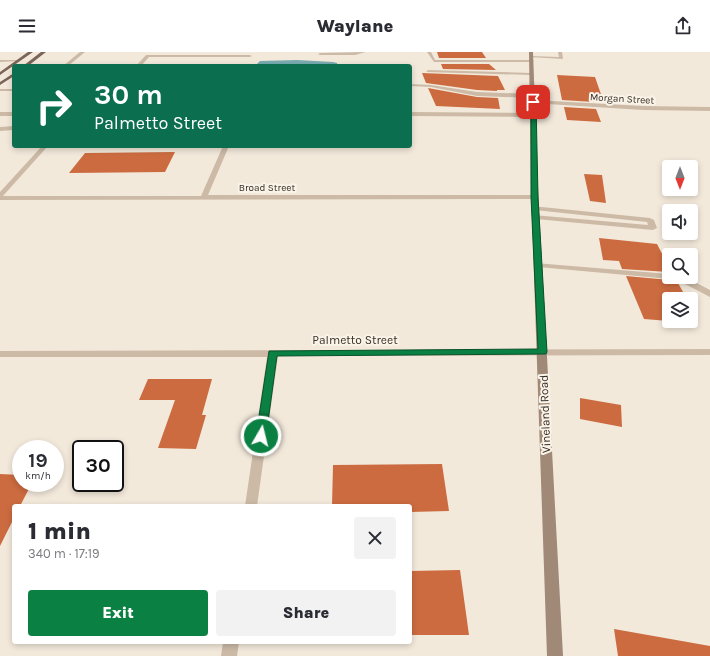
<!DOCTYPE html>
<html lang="en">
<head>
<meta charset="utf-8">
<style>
  :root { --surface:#fff; --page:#f2f2f3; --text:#2b2b33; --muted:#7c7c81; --accent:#0b8043 }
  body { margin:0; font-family:Karla,sans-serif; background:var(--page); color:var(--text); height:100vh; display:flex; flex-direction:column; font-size:15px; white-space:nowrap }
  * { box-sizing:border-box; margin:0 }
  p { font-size:13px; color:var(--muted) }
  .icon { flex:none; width:22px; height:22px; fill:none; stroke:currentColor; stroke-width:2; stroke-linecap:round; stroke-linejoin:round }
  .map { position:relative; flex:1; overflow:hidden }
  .details { position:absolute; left:12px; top:452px; width:400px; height:140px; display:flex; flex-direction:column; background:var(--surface); border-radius:4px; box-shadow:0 2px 6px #0003 }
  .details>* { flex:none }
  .banner { position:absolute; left:12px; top:12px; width:400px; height:84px; border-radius:4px; box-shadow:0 2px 6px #0003; background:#0b6e4f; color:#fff; overflow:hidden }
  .needle { width:26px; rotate:180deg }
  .fabs { position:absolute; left:662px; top:108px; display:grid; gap:8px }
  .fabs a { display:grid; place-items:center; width:36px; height:36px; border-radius:4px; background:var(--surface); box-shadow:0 2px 6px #0003; font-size:20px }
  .speed { position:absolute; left:12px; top:388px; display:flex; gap:8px; font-size:20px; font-weight:700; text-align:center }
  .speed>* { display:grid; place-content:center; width:52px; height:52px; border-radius:50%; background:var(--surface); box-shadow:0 2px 6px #0003; line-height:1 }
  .speed small { font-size:10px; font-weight:400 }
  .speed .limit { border:2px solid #111; border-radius:6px; background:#fff; color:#111 }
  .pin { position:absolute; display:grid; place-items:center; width:34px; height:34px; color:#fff; margin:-17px; border-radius:8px; box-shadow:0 2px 6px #0006 }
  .me { position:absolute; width:44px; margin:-22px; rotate:8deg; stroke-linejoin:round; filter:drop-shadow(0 0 3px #0008) }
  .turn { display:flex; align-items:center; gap:14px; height:84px; padding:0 16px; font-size:18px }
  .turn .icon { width:52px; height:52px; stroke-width:2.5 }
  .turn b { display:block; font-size:28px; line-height:34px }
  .round { display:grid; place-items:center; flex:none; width:42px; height:42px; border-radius:4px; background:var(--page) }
  .summary { display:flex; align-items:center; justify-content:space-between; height:68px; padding:0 16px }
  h1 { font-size:24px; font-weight:800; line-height:30px }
  .button { display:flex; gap:8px; margin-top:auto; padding:8px 16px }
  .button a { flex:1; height:46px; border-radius:4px; background:var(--accent); color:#fff; font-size:16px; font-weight:800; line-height:46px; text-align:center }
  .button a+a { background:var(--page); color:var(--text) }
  header { display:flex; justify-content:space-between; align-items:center; height:52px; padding:0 16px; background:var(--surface); font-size:18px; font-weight:800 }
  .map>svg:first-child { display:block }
  .water { fill:#79acb2 }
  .building { fill:#cc6b40 }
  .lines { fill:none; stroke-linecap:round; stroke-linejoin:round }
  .lane { fill:#ccbaa6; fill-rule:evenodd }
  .street { fill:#ccbaa6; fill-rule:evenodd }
  .secondary { fill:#a08977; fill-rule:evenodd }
  .primary { fill:#7a6558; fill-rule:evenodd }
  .route { fill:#0b8043; stroke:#07532c }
  .labels { text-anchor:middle; stroke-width:4; stroke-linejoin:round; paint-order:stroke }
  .far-street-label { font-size:10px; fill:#382e27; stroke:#faf3e8 }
  .street-label { font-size:12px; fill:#382e27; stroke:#faf3e8 }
</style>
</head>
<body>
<header><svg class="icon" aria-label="menu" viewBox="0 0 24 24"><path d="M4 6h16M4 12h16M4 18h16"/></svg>Waylane<svg class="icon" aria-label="share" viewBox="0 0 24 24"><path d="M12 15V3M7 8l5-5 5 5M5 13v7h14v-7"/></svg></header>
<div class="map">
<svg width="710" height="604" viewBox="0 0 710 604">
  <rect width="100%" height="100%" fill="#f3e9db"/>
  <path class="water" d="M 297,8 L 333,10 L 337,11 L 338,14 L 255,14 L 260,9 Z"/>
  <path class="building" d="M 437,0 L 482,0 L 486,6 L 439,6 Z
    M 441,12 L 489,12 L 496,18 L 443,17 Z
    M 422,21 L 498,24 L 505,38 L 497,38 L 497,39 L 477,38 L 426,31 Z
    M 557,23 L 595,25 L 603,48 L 593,47 L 594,50 L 562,48 Z
    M 428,36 L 477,45 L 498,46 L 500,57 L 436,54 Z
    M 564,55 L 596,57 L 601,70 L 567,68 Z
    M 175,100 L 165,120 L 69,121 L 85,101 Z
    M 584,122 L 602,123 L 606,151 L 590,149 Z
    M 599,186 L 657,192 L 669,215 L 669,220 L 622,217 L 619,209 L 603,208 Z
    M 626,224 L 670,228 L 678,231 L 687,247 L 669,247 L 669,269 L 644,267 Z
    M 148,327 L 212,327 L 202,363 L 206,363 L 196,397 L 158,396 L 175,348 L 139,348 Z
    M 580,346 L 621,353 L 622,375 L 580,367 Z
    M 442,412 L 449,459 L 410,460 L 410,454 L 332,454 L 333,413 Z
    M 0,422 L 21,423 L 21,431 L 32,431 L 20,454 L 14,454 L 14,466 L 0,494 Z
    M 460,518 L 469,583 L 410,583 L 410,519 Z
    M 614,577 L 710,594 L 710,604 L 618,604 Z"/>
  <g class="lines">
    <path class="lane" d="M 80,0 L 85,0 L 68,14 L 63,14 Z
      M 366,0 L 355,3 L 320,3 L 318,2 L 320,1 Z
      M 427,0 L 431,0 L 435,8 L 532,8 L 534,9 L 532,10 L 434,10 Z
      M 558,0 L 562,0 L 563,7 L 529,5 L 531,4 L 559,5 Z
      M 146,3 L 250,3 L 252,4 L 250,5 L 149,5 L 141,14 L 136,14 Z
      M 0,8 L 18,8 L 20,9 L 0,10 Z
      M 428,18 L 532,21 L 534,22 L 532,23 L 426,20 Z
      M 410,32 L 431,33 L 477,40 L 533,42 L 536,44 L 533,46 L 477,44 L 431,35 L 410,34 Z
      M 0,37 L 14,37 L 14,39 L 0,39 Z
      M 14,74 L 14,78 L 0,79 L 0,75 Z
      M 42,94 L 48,94 L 2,145 L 0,146 L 0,140 Z
      M 532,154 L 650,166 L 654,168 L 657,176 L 653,178 L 536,167 L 532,165 L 533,163 L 648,173 L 647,170 L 535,158 L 532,158 Z
      M 535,211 L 669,222 L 669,225 L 687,226 L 710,238 L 710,245 L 681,230 L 670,227 L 538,215 L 535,215 L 534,213 Z"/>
    <path class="street" d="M 533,48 L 643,54 L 710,55 L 710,59 L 643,58 L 531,51 L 531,49 Z
      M 0,60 L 14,60 L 14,64 L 0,64 Z
      M 410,60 L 533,61 L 536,63 L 533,65 L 410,64 Z
      M 223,94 L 229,94 L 208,143 L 534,143 L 538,145 L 534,147 L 0,148 L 0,144 L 201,144 Z
      M 710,297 L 710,303 L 278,304 L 257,454 L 245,454 L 267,305 L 0,305 L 0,299 Z
      M 223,590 L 239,590 L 237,604 L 221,604 Z"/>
    <path class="secondary" d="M 529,0 L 533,0 L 538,136 L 563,604 L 547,604 L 531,136 Z"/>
    <path class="primary" d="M 28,0 L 33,0 L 0,23 L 0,20 Z
      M 41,0 L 46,0 L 28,14 L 23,14 Z
      M 14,21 L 14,24 L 0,33 L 0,30 Z"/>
  </g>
  <path class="route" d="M 533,48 L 536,50 L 538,145 L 547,300 L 546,302 L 277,304 L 266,384 L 265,386 L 257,386 L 256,384 L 269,299 L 538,297 L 531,145 L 531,50 Z"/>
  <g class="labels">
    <g class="far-street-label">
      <text transform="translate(622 46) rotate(3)" y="4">Morgan Street</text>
      <text x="267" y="139">Broad Street</text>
    </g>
    <g class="street-label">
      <text x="355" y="292">Palmetto Street</text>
      <text transform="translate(545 362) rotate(-92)" y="4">Vineland Road</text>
    </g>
  </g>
</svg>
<div class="fabs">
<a><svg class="needle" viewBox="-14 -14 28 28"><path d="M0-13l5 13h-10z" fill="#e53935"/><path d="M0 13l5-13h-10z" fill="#7c7c81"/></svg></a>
<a><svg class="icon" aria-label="sound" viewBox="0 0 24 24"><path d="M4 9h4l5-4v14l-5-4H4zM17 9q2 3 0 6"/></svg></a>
<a><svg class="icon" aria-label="search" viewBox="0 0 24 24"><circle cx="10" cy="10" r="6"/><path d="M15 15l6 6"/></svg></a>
<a><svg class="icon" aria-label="layers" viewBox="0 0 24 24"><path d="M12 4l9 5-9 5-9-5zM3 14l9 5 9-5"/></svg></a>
</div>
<div class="speed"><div>19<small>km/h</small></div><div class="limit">30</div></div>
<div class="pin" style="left:533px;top:50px;background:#d93025"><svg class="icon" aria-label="arrive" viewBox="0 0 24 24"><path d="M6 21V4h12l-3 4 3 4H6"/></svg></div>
<svg class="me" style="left:261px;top:384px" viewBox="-20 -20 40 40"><circle r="17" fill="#0b8043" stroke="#fff" stroke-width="3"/><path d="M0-11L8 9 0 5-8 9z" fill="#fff"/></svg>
<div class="banner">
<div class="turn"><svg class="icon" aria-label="right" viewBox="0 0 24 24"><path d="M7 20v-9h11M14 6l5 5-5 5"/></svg><div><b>30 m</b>Palmetto Street</div></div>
</div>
<section class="details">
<div class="summary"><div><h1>1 min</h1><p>340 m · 17:19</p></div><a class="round"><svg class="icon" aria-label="close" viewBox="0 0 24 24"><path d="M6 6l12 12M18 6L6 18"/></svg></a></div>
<div class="button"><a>Exit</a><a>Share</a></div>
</section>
</div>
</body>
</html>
